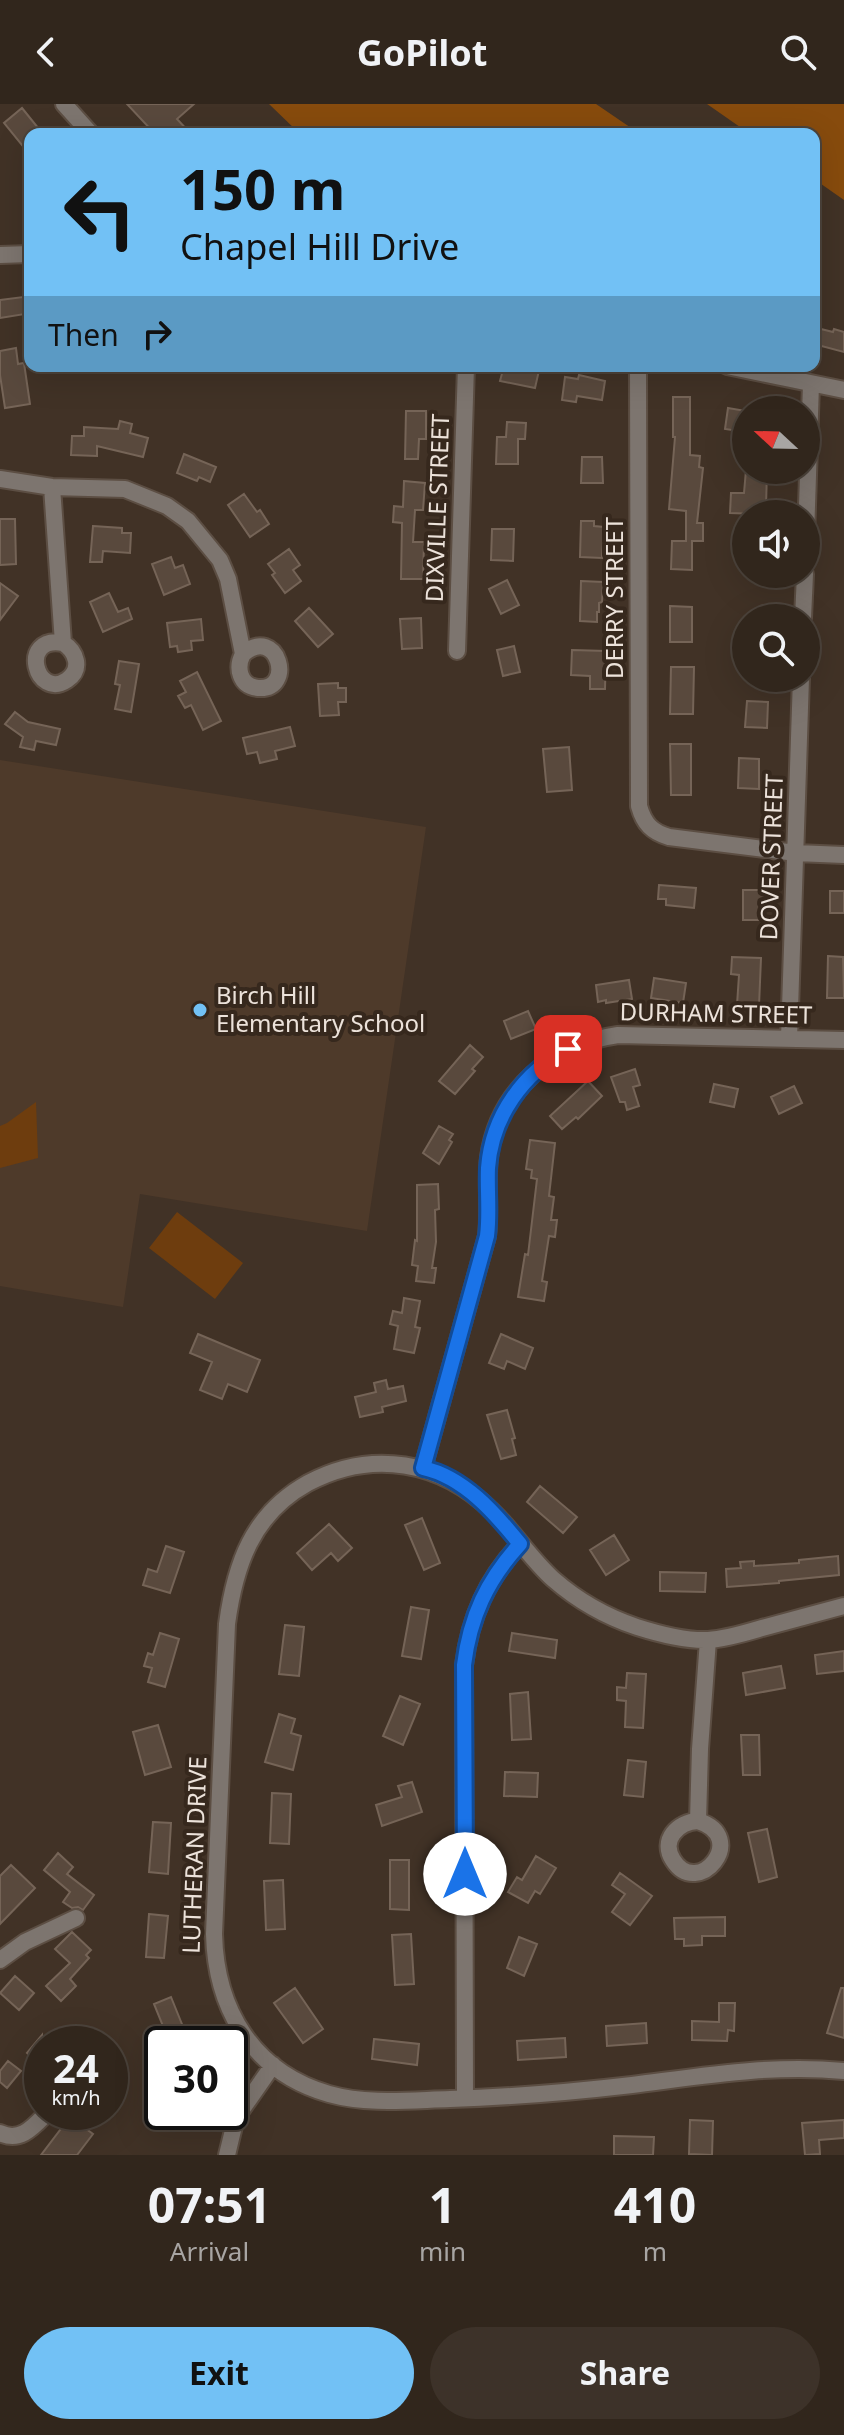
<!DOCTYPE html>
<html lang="en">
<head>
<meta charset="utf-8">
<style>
  :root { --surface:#31261c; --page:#3d3229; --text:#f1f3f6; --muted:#a8a5a3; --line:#4c433b; --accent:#72c1f5 }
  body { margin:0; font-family:"Noto Sans",sans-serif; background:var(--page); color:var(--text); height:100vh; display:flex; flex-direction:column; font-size:30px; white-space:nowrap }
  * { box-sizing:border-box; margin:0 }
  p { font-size:26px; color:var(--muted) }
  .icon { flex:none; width:44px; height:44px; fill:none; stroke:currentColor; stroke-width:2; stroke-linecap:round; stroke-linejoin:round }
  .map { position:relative; height:2051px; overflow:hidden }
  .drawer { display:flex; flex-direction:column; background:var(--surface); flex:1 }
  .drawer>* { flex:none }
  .top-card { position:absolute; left:24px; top:24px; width:796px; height:244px; border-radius:16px; box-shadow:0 8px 32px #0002,0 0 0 2px var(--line); background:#72c1f5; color:#111; overflow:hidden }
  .needle { width:52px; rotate:292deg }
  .controls { position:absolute; left:732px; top:292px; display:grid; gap:16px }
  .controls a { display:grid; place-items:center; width:88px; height:88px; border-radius:50%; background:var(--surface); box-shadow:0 8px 32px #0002,0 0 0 2px var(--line); font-size:40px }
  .speed { position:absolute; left:24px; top:1922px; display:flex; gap:16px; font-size:40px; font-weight:700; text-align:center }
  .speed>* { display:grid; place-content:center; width:104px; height:104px; border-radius:50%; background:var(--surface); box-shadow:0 8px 32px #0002,0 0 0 2px var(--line); line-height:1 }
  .speed small { font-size:20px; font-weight:400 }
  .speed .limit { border:4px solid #111; border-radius:12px; background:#fff; color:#111 }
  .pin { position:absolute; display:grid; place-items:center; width:68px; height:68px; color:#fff; margin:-34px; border-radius:16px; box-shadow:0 4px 12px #0006 }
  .me { position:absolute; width:88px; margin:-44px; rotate:0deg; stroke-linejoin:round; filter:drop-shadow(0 0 6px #0008) }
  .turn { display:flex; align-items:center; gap:28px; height:168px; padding:0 24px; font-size:36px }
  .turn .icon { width:104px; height:104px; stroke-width:2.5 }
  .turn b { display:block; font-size:56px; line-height:68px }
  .then { display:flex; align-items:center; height:76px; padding:0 24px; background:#0003; gap:16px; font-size:30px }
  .eta { display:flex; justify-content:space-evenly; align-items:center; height:136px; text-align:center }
  .eta b { font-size:48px; font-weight:700; line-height:56px }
  .button { display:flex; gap:16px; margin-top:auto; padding:16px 24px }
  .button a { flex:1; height:92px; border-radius:48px; background:var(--accent); color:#111; font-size:32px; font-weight:700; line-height:92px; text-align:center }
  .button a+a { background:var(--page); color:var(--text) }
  header { display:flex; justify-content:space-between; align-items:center; height:104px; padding:0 24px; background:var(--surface); font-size:36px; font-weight:700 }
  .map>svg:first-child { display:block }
  .built { fill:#4e3a2a }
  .green { fill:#6e3d0e }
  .forest { fill:#874b0d }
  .building { fill:#59493d; stroke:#756457; stroke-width:2 }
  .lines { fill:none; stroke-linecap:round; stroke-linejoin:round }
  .minor-casing { stroke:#5c4e43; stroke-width:20 }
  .minor { stroke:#7d756f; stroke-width:16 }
  .route-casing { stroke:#114b97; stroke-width:20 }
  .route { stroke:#1a73e8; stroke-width:14 }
  .poi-dot { fill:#72c1f5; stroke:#36281d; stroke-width:3 }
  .labels { text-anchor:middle; stroke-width:8; stroke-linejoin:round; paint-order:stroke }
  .street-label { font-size:24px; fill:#ece2da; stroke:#36281d }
  .poi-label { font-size:24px; fill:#ece2da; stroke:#36281d; text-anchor:start }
</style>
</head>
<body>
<header><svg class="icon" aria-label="back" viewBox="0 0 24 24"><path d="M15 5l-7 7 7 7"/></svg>GoPilot<svg class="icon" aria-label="search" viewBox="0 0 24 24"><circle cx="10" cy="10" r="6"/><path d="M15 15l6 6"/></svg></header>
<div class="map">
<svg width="844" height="2051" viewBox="0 0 844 2051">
  <rect width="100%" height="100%" fill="#413226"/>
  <path class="built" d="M 0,656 L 426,723 L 367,1127 L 140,1090 L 123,1203 L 0,1182 Z"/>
  <path class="green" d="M 36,998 L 38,1054 L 0,1064 L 0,1022 L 7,1019 Z
    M 177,1108 L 243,1159 L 215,1195 L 149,1144 Z"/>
  <path class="forest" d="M 269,0 L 596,0 L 640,30 L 303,30 L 298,28 Z
    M 707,0 L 844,0 L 844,96 L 814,75 L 814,30 L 750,30 Z"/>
  <path class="building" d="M 127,0 L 194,0 L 177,15 L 191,30 L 155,30 Z
    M 22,4 L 43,30 L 30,30 L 30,51 L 4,19 Z
    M 23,193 L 25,210 L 0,214 L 0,196 Z
    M 817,224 L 833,228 L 834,225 L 844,228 L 844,248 L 814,240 Z
    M 16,244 L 18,260 L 24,259 L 30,300 L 5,304 L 0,271 L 0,247 Z
    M 504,262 L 540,262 L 535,284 L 500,277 Z
    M 579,271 L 605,277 L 602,296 L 577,292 L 576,298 L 562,296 L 565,273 L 578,275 Z
    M 673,293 L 690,293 L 690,351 L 700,352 L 699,363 L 703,364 L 697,419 L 703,419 L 703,437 L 692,437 L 692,466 L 671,465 L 672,437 L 686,437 L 686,407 L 669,405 L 675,333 L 673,333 Z
    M 728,304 L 746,307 L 746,328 L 725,325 Z
    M 406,307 L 426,307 L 426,335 L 419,335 L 418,355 L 405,355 Z
    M 120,317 L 132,320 L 130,329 L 148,334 L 143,353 L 97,342 L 97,352 L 71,351 L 72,332 L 84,332 L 84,323 L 118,325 Z
    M 507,318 L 526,319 L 525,335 L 518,335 L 518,360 L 496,360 L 497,333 L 506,333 Z
    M 184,350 L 216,363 L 210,378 L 199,373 L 197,377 L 177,369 Z
    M 582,353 L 602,353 L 603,379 L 581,379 Z
    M 746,366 L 767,366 L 766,403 L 758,403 L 758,410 L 730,409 L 731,389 L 744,389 Z
    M 404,377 L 425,379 L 423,406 L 415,406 L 413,438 L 424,438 L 423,475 L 401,475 L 402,419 L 393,418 L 394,402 L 403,403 Z
    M 244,390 L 257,408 L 260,406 L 269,420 L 250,433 L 228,401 Z
    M 0,415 L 15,415 L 16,460 L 0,461 Z
    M 581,417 L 594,417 L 594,422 L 604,423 L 602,454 L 580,453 Z
    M 93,422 L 122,424 L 122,429 L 131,429 L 130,449 L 103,447 L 102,458 L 90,458 Z
    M 492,425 L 514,425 L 513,457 L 491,456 Z
    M 289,445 L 300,461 L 293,466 L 301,477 L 285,489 L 272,471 L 275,469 L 268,460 Z
    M 171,453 L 175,464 L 183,461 L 190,480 L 164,491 L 152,460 Z
    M 507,476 L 519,501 L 501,510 L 489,485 Z
    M 581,477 L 603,478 L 602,498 L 599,499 L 599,508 L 597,508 L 597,518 L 580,517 Z
    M 0,479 L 18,492 L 0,516 Z
    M 109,489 L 118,508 L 128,504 L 132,515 L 103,528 L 90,498 Z
    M 670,502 L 692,503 L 692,538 L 670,538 Z
    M 309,504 L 333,530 L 318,543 L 295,517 Z
    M 421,514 L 422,544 L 402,545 L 400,515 Z
    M 201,515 L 203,536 L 191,537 L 192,546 L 178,548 L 177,542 L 170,543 L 167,519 Z
    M 514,542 L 520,568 L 503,572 L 497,546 Z
    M 572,546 L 606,547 L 605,585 L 590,585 L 590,572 L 571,571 Z
    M 119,557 L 139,560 L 131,608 L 115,605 L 120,581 L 115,580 Z
    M 671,563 L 694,563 L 693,610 L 670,610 Z
    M 197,568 L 221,617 L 203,626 L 191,601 L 185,604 L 178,592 L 186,588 L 180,577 Z
    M 338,579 L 338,584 L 346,584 L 346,598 L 338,598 L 339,611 L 320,612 L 318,580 Z
    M 747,597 L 768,598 L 767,624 L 745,623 Z
    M 15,608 L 28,618 L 60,625 L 56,641 L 36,637 L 34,646 L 20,643 L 23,633 L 5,620 Z
    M 290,623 L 295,642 L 275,647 L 277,655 L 260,659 L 257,648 L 247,650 L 243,634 Z
    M 670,640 L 691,640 L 691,691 L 671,691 Z
    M 569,643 L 572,686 L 547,688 L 543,645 Z
    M 739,654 L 759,655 L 759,685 L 738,684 Z
    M 659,781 L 696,784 L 694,804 L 666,801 L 666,795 L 658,795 Z
    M 743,786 L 764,786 L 763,816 L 743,816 Z
    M 830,787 L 844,787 L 844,809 L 830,809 Z
    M 828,852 L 843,853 L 844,894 L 827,894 Z
    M 732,853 L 761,854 L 759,902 L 737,901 L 739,871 L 731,870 Z
    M 654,874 L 686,879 L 683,899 L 651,894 Z
    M 629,876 L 632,895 L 606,899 L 606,896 L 598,898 L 596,881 Z
    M 528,907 L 536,925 L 511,935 L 504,917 Z
    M 470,941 L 483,953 L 472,965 L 475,967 L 455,990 L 439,977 Z
    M 635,965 L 640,981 L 633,983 L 639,1002 L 627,1006 L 625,998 L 620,998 L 611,973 Z
    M 588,977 L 602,992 L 578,1015 L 576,1013 L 562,1025 L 550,1012 Z
    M 714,980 L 738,985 L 734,1003 L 710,998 Z
    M 794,982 L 802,999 L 779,1010 L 771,993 Z
    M 439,1022 L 453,1030 L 449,1036 L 452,1038 L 439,1060 L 423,1049 Z
    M 530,1036 L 555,1039 L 549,1092 L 554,1093 L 551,1116 L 557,1116 L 555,1133 L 549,1132 L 542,1177 L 547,1178 L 544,1197 L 518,1193 L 525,1150 L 528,1151 L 537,1075 L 531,1074 L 532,1066 L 526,1065 Z
    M 438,1080 L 439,1105 L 435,1106 L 436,1138 L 432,1164 L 436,1164 L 434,1179 L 416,1177 L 418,1162 L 412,1161 L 415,1136 L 417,1137 L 417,1081 Z
    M 404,1194 L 420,1197 L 415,1223 L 420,1224 L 414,1249 L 394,1245 L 398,1222 L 390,1220 L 393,1207 L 402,1209 Z
    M 198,1230 L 260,1256 L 247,1288 L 228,1280 L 222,1295 L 200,1286 L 212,1258 L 190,1249 Z
    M 501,1230 L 533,1244 L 525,1265 L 507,1257 L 504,1265 L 489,1259 Z
    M 386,1276 L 388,1285 L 403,1282 L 406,1297 L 382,1303 L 383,1308 L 360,1313 L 355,1293 L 376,1288 L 374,1279 Z
    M 507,1306 L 515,1334 L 512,1335 L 516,1351 L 501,1355 L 487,1311 Z
    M 540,1382 L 577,1413 L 563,1429 L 527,1398 Z
    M 422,1414 L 440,1459 L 424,1466 L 405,1421 Z
    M 329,1420 L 352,1444 L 338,1457 L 331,1449 L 312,1466 L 297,1449 Z
    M 614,1431 L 629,1456 L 606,1471 L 590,1446 Z
    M 166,1442 L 184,1448 L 170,1489 L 143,1481 L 148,1465 L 157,1468 Z
    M 838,1452 L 839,1471 L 779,1477 L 779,1479 L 727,1483 L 726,1465 L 741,1464 L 740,1458 L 754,1457 L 754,1462 L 799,1459 L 799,1456 Z
    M 660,1468 L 706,1469 L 705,1488 L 660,1487 Z
    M 411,1503 L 429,1506 L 421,1555 L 402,1552 Z
    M 285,1521 L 304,1523 L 299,1572 L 279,1570 Z
    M 160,1529 L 179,1535 L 165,1583 L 148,1578 L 152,1564 L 144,1562 L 148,1549 L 153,1551 Z
    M 512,1529 L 557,1536 L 555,1554 L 509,1547 Z
    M 844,1547 L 844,1567 L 817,1570 L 815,1551 Z
    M 781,1562 L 785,1584 L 746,1591 L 743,1569 Z
    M 627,1569 L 646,1570 L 643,1624 L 625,1623 L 626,1597 L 617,1596 L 617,1583 L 626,1584 Z
    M 528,1588 L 531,1635 L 512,1636 L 510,1590 Z
    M 400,1592 L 420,1600 L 403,1641 L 383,1632 Z
    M 279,1610 L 295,1615 L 291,1629 L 301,1632 L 293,1666 L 265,1658 Z
    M 158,1621 L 171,1663 L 145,1671 L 133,1628 Z
    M 741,1631 L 759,1631 L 760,1671 L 743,1671 Z
    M 628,1656 L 646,1658 L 643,1693 L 624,1691 Z
    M 505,1668 L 538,1669 L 537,1693 L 504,1692 Z
    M 412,1678 L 422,1708 L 382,1722 L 376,1701 L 402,1693 L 398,1682 Z
    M 272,1689 L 291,1690 L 289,1740 L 270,1739 Z
    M 153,1718 L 171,1719 L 168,1770 L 149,1768 Z
    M 767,1725 L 777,1773 L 759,1778 L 748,1729 Z
    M 58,1749 L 73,1763 L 67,1770 L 94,1791 L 83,1806 L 78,1803 L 72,1804 L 63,1798 L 70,1788 L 44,1766 Z
    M 536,1752 L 556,1764 L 540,1790 L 535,1787 L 528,1799 L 508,1788 L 517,1773 L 522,1776 Z
    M 390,1756 L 409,1756 L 409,1806 L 390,1805 Z
    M 11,1761 L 35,1784 L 0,1820 L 0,1772 Z
    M 620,1769 L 652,1792 L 630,1821 L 612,1808 L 625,1790 L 612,1781 Z
    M 283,1776 L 285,1825 L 266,1826 L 264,1777 Z
    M 149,1810 L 168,1812 L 164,1854 L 146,1853 Z
    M 725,1813 L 725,1832 L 702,1832 L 702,1841 L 684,1842 L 684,1835 L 675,1835 L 674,1814 Z
    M 72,1828 L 91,1846 L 86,1851 L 89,1854 L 70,1875 L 76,1882 L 61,1897 L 46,1882 L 70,1859 L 55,1845 Z
    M 411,1830 L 414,1880 L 395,1881 L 392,1831 Z
    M 519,1833 L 537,1840 L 524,1872 L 507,1864 Z
    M 15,1872 L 34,1889 L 19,1906 L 0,1889 Z
    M 295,1884 L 323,1925 L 303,1939 L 274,1899 Z
    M 841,1884 L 844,1884 L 844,1934 L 827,1929 Z
    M 171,1893 L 190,1940 L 172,1940 L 168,1931 L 167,1932 L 154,1900 Z
    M 719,1899 L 735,1899 L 734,1927 L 728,1926 L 727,1937 L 692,1936 L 692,1917 L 719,1918 Z
    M 646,1919 L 647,1939 L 607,1942 L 606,1922 Z
    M 42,1931 L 42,1962 L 27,1949 Z
    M 565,1934 L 566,1953 L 518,1956 L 517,1937 Z
    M 374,1935 L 419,1940 L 417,1961 L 372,1955 Z
    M 8,1957 L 21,1967 L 7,1984 L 0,1978 L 0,1967 Z
    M 70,2013 L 93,2030 L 77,2051 L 41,2051 Z
    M 690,2016 L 713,2017 L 712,2051 L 689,2050 Z
    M 844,2016 L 844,2034 L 819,2036 L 820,2050 L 805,2051 L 802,2019 Z
    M 614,2032 L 654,2033 L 653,2051 L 614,2051 Z"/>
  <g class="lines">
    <g class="minor-casing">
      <path id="minor" d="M 64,0 L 91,30
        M 0,151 L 30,150
        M 638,262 L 639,702 C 644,720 652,728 669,733 L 796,749 L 844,751
        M 727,262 L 844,286
        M 0,375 L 52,383 L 125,385 L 167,402 L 188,417 L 220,456 L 228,475 L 243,550 C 236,563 239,582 258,584 C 296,587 278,520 243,550
        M 52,383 L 63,539 C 18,531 36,597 67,576 C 83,565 76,547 63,539
        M 806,432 L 811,280
        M 803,514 L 805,470
        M 457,547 L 466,262
        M 789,935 L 801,574
        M 423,1364 L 487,1132 C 490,1106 486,1079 489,1053 C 498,986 554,940 618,931 L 844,936
        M 844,1502 C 817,1509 789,1517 762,1524 C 745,1529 726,1535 708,1536 C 685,1537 659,1530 637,1523 C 607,1513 577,1496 553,1475 C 530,1454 514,1428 492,1407 C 441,1357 372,1345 308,1379 C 252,1410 235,1461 227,1520 L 214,1830 C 216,1906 253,1968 329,1990 C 368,2001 411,1996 450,1995 C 512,1993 572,1988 632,1981 C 703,1972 772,1960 844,1967
        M 698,1717 C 750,1733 698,1796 673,1756 C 660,1736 678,1718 698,1717 L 700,1645 L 708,1536
        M 0,1856 L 25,1838 L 76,1814
        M 465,1994 L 464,1561 C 470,1513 487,1475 520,1440
        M 0,2029 C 21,2039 34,2022 48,2008
        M 227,2051 L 236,2014 L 273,1961"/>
    </g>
    <use href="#minor" class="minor"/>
  </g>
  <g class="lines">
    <g class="route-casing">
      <path id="route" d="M 465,1770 L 464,1561 C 470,1513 487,1476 520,1440 C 495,1409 464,1373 423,1364 L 487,1132 C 490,1109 487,1087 488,1064 C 492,1012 523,969 568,945"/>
    </g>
    <use href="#route" class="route"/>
  </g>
  <circle class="poi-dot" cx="200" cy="906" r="8"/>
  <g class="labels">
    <g class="street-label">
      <text transform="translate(438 404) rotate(-88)" y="8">DIXVILLE STREET</text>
      <text transform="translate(615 494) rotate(-90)" y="8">DERRY STREET</text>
      <text transform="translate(772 753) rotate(-88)" y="8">DOVER STREET</text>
      <text transform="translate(716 910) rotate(1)" y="8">DURHAM STREET</text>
      <text transform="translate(195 1751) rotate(-88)" y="8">LUTHERAN DRIVE</text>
    </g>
    <g class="poi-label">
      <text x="216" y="900">Birch Hill<tspan x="216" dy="28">Elementary School</tspan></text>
    </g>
  </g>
</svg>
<div class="controls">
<a><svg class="needle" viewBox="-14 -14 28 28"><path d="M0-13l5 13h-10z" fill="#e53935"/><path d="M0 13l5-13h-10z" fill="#a8a5a3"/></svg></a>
<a><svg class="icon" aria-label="sound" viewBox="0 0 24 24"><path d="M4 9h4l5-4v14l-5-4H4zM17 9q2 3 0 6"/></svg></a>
<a><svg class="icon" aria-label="search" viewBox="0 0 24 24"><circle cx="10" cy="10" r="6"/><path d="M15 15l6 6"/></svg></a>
</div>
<div class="speed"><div>24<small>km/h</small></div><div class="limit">30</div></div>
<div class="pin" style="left:568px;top:945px;background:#d93025"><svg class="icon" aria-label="arrive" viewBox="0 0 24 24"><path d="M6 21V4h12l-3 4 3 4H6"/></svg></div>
<svg class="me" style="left:465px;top:1770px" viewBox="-20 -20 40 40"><circle r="19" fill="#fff"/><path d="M0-13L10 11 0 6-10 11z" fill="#1a73e8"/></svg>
<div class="top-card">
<div class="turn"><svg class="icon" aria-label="left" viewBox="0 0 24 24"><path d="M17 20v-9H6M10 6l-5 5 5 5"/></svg><div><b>150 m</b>Chapel Hill Drive</div></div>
<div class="then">Then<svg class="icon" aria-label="right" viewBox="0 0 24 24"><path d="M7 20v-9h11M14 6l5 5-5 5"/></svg></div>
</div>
</div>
<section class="drawer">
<div class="eta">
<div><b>07:51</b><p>Arrival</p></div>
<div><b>1</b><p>min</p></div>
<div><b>410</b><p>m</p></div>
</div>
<div class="button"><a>Exit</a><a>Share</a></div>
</section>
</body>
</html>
